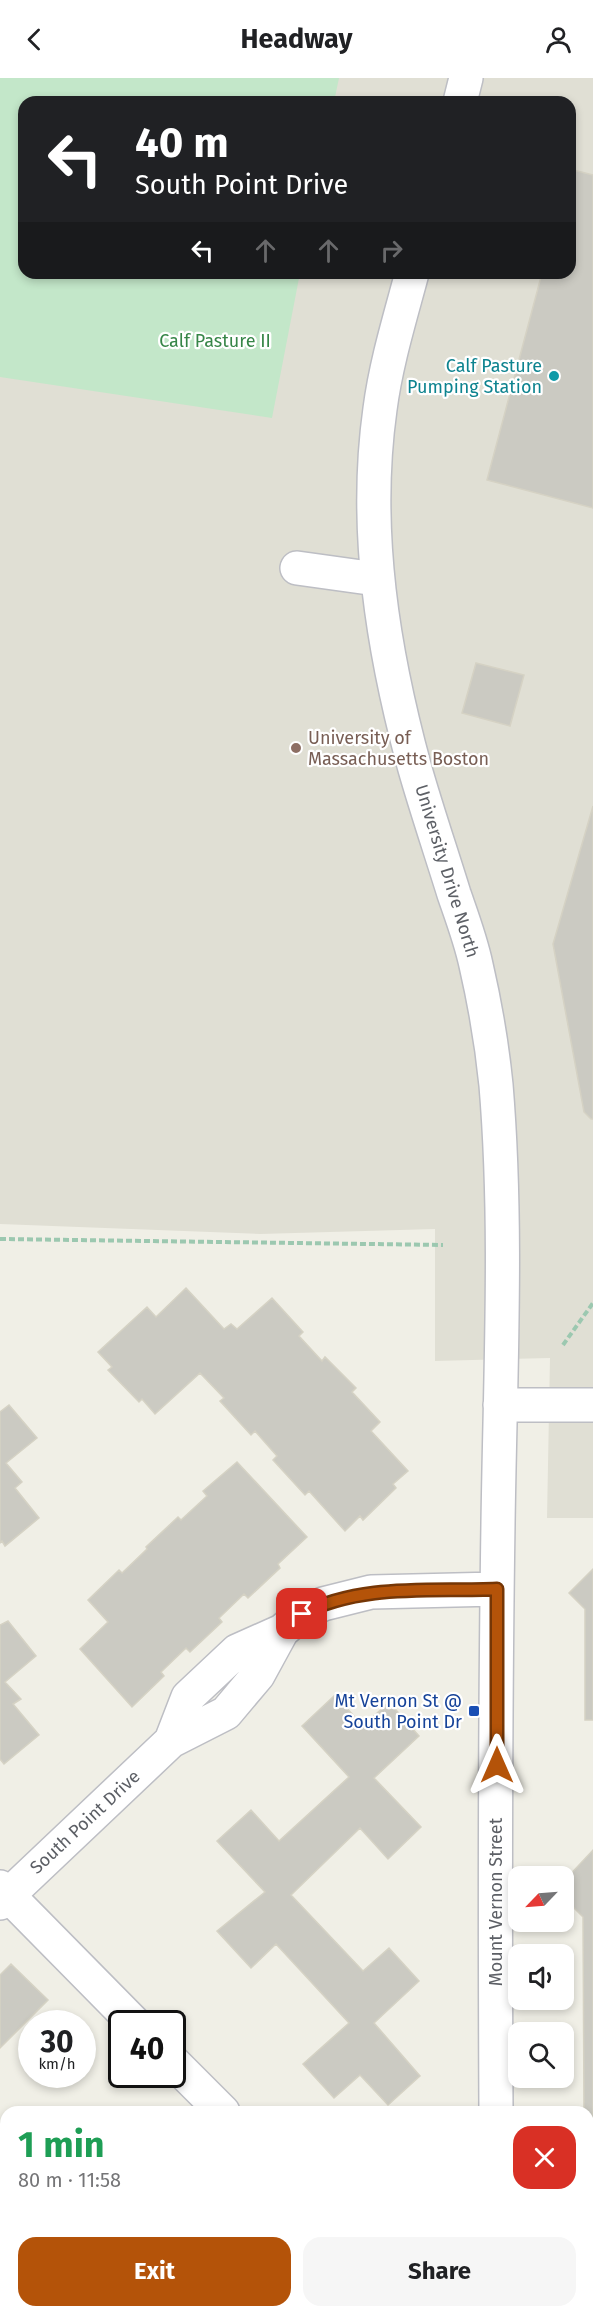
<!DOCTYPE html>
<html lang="en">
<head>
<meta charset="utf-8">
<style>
  :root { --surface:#fff; --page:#f6f6f6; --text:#202124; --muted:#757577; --accent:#b45309 }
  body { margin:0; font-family:"Fira Sans",sans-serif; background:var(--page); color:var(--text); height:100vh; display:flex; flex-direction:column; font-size:22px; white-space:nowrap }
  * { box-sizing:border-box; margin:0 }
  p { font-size:20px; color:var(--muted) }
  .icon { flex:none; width:33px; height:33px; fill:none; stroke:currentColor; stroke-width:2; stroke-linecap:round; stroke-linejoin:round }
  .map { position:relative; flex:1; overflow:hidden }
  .sheet { position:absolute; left:0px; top:2028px; width:594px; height:212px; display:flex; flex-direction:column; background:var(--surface); border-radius:18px 18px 0 0; box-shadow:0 3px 9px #0003 }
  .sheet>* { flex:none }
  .hud { position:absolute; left:18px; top:18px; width:558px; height:183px; border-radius:18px; box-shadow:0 3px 9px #0003; background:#202124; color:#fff; overflow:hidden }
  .needle { width:39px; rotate:245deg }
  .tools { position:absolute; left:508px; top:1788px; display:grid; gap:12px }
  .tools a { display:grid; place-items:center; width:66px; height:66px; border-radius:12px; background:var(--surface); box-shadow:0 3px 9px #0003; font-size:30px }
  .speed { position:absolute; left:18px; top:1932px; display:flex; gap:12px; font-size:30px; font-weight:700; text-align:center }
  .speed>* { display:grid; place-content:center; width:78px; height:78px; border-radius:50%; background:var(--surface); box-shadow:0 3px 9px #0003; line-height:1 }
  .speed small { font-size:15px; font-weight:400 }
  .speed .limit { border:3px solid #111; border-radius:9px; background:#fff; color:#111 }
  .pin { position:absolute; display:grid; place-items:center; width:51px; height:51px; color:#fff; margin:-26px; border-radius:12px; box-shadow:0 3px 9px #0006 }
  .me { position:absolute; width:66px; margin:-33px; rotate:0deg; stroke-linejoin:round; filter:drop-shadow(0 0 4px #0008) }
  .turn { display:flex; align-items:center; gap:21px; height:126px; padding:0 18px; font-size:27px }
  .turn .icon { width:78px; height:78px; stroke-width:2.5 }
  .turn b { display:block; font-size:42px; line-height:51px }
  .lanes { display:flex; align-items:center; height:57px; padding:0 18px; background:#0003; justify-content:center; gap:30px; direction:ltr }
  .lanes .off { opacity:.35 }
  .round { display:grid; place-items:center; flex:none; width:63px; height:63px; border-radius:18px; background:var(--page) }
  .overview { display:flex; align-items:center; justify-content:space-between; height:102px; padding:0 18px }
  h1 { font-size:36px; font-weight:700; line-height:45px; color:#1e9e55 }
  .cta { display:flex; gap:12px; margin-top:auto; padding:12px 18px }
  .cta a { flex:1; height:69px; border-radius:18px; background:var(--accent); color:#fff; font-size:24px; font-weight:700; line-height:69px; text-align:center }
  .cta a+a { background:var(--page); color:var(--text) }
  header { display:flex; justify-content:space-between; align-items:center; height:78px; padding:0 18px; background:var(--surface); font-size:27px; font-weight:700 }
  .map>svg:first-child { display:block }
  .education { fill:#e0dfd4; fill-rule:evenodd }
  .green { fill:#c3e7c9 }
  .building { fill:#cbcac2; stroke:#d5d2c4; stroke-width:1.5 }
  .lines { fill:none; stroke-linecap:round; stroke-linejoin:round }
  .minor-casing { stroke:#bdbec4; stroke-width:36 }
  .path { stroke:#9cc8b0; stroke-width:4; stroke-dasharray:6 3; stroke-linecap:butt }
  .minor { stroke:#fff; stroke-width:33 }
  .route-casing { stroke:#753606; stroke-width:15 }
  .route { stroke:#b45309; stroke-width:10 }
  .culture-dot { fill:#0f9aa8; stroke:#fff; stroke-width:2 }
  .education-dot { fill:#8d6e63; stroke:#fff; stroke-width:2 }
  .transit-dot { fill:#1a4fb4; stroke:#fff; stroke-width:2 }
  .labels { text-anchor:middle; stroke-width:4.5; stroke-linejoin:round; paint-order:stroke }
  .park-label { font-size:18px; fill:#368547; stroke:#fff }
  .culture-label { font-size:18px; fill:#0d838f; stroke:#fff; text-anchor:end }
  .education-label { font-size:18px; fill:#785e54; stroke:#fff; text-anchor:start }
  .street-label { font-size:18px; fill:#5d6066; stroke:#fff }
  .transit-label { font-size:18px; fill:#164399; stroke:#fff; text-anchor:end }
</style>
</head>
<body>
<header><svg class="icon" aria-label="back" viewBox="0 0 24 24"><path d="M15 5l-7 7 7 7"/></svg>Headway<svg class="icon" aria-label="person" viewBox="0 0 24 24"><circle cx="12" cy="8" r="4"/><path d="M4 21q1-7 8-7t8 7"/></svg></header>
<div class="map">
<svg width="593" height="2239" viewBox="0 0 593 2239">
  <rect width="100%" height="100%" fill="#f0efe6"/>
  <path class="education" d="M 0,0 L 593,0 L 593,1440 L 547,1440 L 550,1280 L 435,1283 L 435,1151 L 260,1156 L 0,1146 ZM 24,24 L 570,24 L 570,195 L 24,195 Z"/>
  <path class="green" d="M 0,0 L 339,0 L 334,24 L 24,24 L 24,195 L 300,195 L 272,340 L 0,299 Z"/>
  <path class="building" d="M 570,91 L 593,97 L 593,430 L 487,402 L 542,195 L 570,195 Z
    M 476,585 L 524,597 L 510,648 L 462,635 Z
    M 593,728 L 593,1041 L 591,1041 L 584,1034 L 553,866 Z
    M 186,1210 L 224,1251 L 231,1246 L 237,1251 L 272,1220 L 303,1254 L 299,1258 L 322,1283 L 325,1279 L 356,1310 L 352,1314 L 380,1344 L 371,1353 L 408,1393 L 393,1406 L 396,1410 L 363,1442 L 360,1438 L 345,1453 L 309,1413 L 305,1417 L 273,1382 L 277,1378 L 255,1353 L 251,1357 L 220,1323 L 224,1320 L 200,1295 L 155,1336 L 142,1321 L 139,1324 L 108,1292 L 112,1289 L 98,1274 L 147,1229 L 156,1239 Z
    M 9,1327 L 37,1360 L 6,1385 L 22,1404 L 15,1410 L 39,1440 L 5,1468 L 2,1463 L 0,1465 L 0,1334 Z
    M 237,1384 L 307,1459 L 278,1486 L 280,1490 L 248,1520 L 244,1516 L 219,1540 L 222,1544 L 190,1574 L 186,1570 L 161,1594 L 164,1598 L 132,1629 L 80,1571 L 108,1544 L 88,1522 L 119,1492 L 122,1495 L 147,1471 L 146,1469 L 178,1439 L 181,1442 L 207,1418 L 203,1413 Z
    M 593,1491 L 593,1642 L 585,1642 L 585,1531 L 569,1515 Z
    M 8,1543 L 36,1578 L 5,1604 L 21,1621 L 13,1626 L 39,1657 L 4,1686 L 0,1681 L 0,1547 Z
    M 335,1617 L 363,1648 L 389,1624 L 419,1658 L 374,1700 L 421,1749 L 388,1781 L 360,1750 L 291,1817 L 363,1893 L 389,1870 L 419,1903 L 374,1945 L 420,1998 L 388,2027 L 360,1997 L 334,2020 L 303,1986 L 349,1945 L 276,1866 L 251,1890 L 217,1853 L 265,1814 L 217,1763 L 251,1732 L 279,1763 L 349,1699 L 302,1648 Z
    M 593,1772 L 593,2158 L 588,2153 L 588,2034 L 584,2034 L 583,1839 L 564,1820 L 564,1803 Z
    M 11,1886 L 48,1922 L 0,1970 L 0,1897 Z
    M 0,2156 L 6,2162 L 6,2234 L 31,2234 L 25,2239 L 10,2239 L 0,2229 Z
    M 128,2234 L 202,2234 L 197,2239 L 122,2239 Z
    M 309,2234 L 359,2234 L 364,2239 L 303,2239 Z
    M 371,2234 L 407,2234 L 412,2239 L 365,2239 Z"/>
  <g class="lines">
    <g class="minor-casing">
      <path id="minor" d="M 460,24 L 466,0
        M 412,195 C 400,240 386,285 380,331 C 363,452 383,574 415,691 C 427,733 441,774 454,816 C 462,839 471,863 476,887 C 485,926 492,967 496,1007 C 508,1150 500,1301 498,1446 C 495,1642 495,1838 496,2034
        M 297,490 L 376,501
        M 500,1327 L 593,1327
        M 171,1663 L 188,1619 L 237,1573 L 282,1553 L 302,1536 L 323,1526 L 371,1514 L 497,1511
        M 0,1809 L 135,1946
        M 0,1825 L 171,1663 L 226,1635 L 258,1597 L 282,1553
        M 172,1983 L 223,2034
        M 496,2234 L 496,2239
        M 258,2239 L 264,2234"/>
    </g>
    <path class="path" d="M 0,1161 L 443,1167
      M 563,1267 L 593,1225"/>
    <use href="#minor" class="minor"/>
  </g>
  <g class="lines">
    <g class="route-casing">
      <path id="route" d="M 302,1536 C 362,1505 431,1514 497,1511 L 497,1687"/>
    </g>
    <use href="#route" class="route"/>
  </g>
  <circle class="culture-dot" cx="554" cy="298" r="6"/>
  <circle class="education-dot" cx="296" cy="670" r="6"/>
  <rect class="transit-dot" x="468" y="1627" width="12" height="12" rx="3"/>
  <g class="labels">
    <g class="park-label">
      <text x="215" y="269">Calf Pasture II</text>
    </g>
    <g class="culture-label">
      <text x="542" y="294">Calf Pasture<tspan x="542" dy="21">Pumping Station</tspan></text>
    </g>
    <g class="education-label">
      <text x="308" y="666">University of<tspan x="308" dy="21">Massachusetts Boston</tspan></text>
    </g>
    <g class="street-label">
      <text transform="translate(447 793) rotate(73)" y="6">University Drive North</text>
      <text transform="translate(85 1744) rotate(-43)" y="6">South Point Drive</text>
      <text transform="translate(496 1824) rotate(-90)" y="6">Mount Vernon Street</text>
    </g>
    <g class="transit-label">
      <text x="462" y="1629">Mt Vernon St @<tspan x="462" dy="21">South Point Dr</tspan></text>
    </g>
  </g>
</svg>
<div class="tools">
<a><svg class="needle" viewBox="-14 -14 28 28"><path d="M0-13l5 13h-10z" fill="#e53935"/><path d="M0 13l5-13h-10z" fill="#757577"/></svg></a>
<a><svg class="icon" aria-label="sound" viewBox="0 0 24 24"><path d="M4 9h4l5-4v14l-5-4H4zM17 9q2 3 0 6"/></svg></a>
<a><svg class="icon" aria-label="search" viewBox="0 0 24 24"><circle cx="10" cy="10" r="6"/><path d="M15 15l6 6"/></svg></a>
</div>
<div class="speed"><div>30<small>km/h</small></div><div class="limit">40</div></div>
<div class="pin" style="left:302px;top:1536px;background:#d93025"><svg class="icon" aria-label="arrive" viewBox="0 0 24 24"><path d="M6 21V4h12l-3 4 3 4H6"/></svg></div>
<svg class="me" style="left:497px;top:1687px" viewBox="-20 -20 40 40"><path d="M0-17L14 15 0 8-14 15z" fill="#b45309" stroke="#fff" stroke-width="4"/></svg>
<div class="hud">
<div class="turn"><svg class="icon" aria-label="left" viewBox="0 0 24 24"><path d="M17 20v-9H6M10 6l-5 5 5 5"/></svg><div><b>40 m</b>South Point Drive</div></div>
<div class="lanes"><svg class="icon" aria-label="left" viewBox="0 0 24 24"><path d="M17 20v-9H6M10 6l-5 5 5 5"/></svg><svg class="icon off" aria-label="ahead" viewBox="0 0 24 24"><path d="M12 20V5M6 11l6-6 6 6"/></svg><svg class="icon off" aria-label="ahead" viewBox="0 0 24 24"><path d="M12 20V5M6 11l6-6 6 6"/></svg><svg class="icon off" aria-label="right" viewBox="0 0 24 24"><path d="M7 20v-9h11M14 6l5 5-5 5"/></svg></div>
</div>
<section class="sheet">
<div class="overview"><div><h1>1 min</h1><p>80 m · 11:58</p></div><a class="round" style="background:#d93025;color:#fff"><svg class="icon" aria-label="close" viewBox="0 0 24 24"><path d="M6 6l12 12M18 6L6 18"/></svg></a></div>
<div class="cta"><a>Exit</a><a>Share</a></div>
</section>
</div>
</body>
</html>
